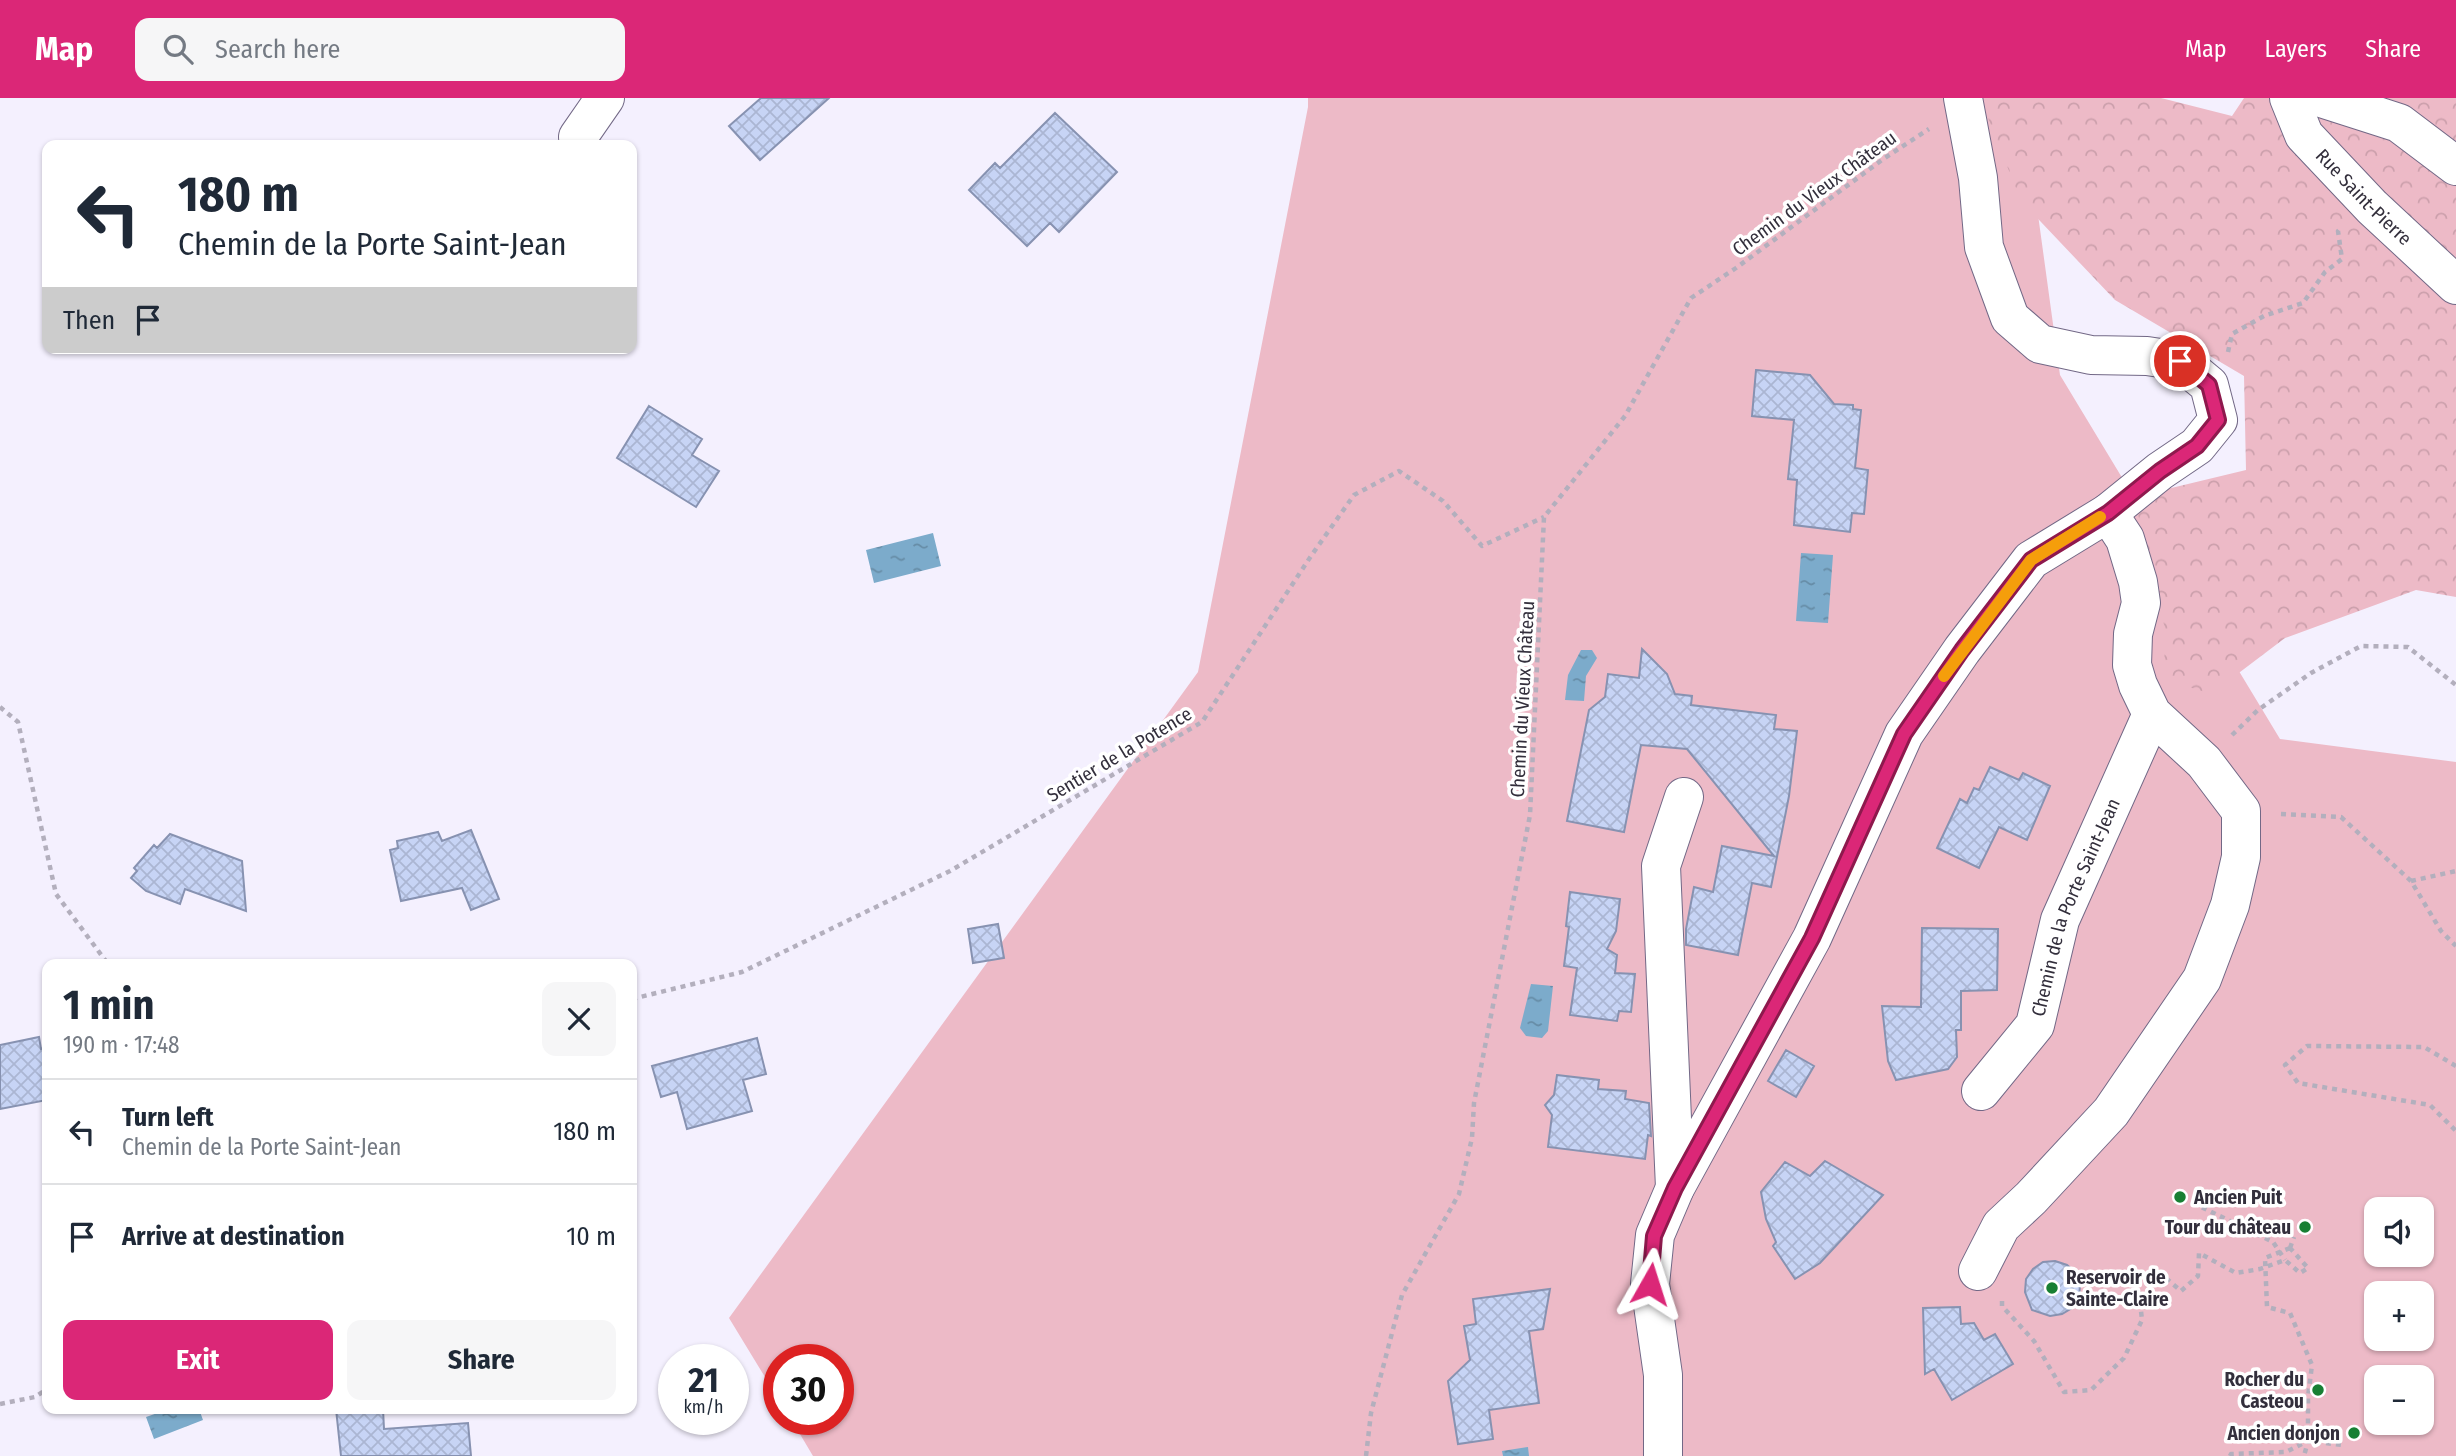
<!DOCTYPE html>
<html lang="en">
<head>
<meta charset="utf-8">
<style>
  :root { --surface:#fff; --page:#f6f6f7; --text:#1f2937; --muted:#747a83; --line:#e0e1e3; --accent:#db2777 }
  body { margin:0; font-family:"Fira Sans Condensed",sans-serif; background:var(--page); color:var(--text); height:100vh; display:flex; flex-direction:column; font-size:26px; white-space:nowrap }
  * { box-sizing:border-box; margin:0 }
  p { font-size:23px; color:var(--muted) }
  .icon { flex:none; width:38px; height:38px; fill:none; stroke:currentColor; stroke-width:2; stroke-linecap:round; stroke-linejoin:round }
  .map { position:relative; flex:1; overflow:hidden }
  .side { position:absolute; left:42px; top:861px; width:595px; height:455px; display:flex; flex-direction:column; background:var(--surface); border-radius:14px; box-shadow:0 2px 5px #0004 }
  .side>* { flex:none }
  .top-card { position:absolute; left:42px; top:42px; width:595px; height:214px; border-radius:14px; box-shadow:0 2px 5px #0004; background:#fff; color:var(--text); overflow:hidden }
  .buttons { position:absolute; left:2364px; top:1099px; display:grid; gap:14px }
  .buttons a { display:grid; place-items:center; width:70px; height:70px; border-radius:14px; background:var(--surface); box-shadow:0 2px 5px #0004; font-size:35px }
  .speed { position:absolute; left:658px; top:1246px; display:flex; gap:14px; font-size:35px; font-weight:700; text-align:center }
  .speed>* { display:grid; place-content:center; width:91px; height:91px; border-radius:50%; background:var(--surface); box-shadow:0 2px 5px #0004; line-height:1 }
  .speed small { font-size:18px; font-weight:400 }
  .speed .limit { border:10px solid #d22; background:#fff; color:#111 }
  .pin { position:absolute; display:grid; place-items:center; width:60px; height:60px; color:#fff; margin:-30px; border:4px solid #fff; border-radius:50%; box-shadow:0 2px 7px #0007 }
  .me { position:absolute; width:77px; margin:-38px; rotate:6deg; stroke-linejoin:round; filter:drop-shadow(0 0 5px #0008) }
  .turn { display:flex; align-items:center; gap:24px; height:147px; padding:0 21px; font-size:32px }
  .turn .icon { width:91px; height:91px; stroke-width:2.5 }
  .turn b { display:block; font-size:49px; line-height:60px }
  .then { display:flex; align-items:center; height:66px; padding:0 21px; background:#0003; gap:14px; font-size:26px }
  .round { display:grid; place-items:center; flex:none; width:74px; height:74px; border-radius:14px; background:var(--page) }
  .head { display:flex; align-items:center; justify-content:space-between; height:119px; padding:0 21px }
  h1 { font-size:42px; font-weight:700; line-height:52px }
  .primary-button { display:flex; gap:14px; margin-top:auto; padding:14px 21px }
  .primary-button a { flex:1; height:80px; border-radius:14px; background:var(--accent); color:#fff; font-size:28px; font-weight:700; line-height:80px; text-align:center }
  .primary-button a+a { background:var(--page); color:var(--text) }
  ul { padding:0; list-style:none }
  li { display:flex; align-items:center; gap:21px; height:105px; padding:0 21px; border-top:2px solid var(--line) }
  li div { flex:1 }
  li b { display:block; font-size:26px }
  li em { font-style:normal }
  header { display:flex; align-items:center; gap:42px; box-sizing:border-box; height:98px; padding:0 35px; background:var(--accent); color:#fff }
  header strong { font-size:33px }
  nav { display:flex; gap:38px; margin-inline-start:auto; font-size:24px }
  .search { width:490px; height:63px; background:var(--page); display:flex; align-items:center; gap:18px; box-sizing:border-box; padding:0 24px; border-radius:14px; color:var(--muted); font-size:26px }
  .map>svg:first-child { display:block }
  .grass { fill:#edbac7; fill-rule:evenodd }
  .forest { fill:url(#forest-crowns) }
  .water { fill:url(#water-ripples) }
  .building { fill:url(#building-cross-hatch); stroke:#8792b1; stroke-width:2 }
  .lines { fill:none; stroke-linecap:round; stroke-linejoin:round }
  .minor-casing { stroke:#726886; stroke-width:40 }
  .path { stroke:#b3afbd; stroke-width:4.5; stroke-dasharray:5 5; stroke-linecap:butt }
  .minor { stroke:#fff; stroke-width:38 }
  .route-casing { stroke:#8e194d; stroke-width:18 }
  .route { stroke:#db2777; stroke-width:12 }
  .slow { stroke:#f59e0b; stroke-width:12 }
  .poi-dot { fill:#187f33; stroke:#fff; stroke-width:2.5 }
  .labels { text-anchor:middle; stroke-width:7; stroke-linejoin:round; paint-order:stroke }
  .street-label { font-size:19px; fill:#332f3c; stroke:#fff }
  .poi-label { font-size:19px; font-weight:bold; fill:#332f3c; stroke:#fff; text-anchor:end }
</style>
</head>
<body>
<header>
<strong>Map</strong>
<div class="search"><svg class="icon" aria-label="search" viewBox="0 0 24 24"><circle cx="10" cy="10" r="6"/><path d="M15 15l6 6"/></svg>Search here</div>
<nav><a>Map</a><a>Layers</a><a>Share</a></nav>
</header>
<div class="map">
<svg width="2456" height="1358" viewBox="0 0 2456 1358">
  <defs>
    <pattern id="forest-crowns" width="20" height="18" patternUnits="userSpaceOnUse" patternTransform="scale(1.75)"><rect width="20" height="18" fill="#edbac7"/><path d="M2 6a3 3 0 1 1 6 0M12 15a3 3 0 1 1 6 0" fill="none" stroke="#cca0ac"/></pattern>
    <pattern id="water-ripples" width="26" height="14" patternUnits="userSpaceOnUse" patternTransform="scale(1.75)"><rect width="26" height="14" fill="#7cabcb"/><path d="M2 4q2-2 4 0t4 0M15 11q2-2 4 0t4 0" fill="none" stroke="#668ca6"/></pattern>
    <pattern id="building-cross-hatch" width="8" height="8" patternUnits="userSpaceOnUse" patternTransform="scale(1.75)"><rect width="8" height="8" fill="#c7d4f5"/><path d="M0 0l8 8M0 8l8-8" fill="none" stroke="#abb6d3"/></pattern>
  </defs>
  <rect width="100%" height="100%" fill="#f4f0fe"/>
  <path class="grass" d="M 1308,0 L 2022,0 L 2060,277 L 2280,641 L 2456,664 L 2456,1358 L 813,1358 L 791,1321 L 838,1321 L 838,1262 L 779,1262 L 779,1302 L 729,1220 L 1198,574 L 1308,9 ZM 2376,1111 L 2422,1111 L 2422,1157 L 2376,1157 ZM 2376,1195 L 2422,1195 L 2422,1241 L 2376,1241 ZM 2376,1279 L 2422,1279 L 2422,1325 L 2376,1325 Z"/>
  <path class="forest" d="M 1987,0 L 2161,0 L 2232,18 L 2244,0 L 2456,0 L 2456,499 L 2416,492 L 2285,540 L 2211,596 L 2164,581 L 2165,531 L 2134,399 L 2246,372 L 2244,278 L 2115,202 L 2021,103 L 1982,5 Z"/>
  <path class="water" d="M 933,435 L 941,468 L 874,485 L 866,452 Z
    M 1801,455 L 1833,457 L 1828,525 L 1796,523 Z
    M 1581,552 L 1592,552 L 1597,560 L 1586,578 L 1584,603 L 1565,602 L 1568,577 Z
    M 1531,886 L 1553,888 L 1548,933 L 1542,940 L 1526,938 L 1520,930 Z
    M 169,1311 L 199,1311 L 203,1322 L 154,1341 L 146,1319 Z
    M 1528,1349 L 1529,1358 L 1503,1358 L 1502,1353 Z"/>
  <path class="building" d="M 761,0 L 829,0 L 760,62 L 729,28 Z
    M 1055,15 L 1117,74 L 1059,134 L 1050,125 L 1027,148 L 969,92 L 995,65 L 1000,70 Z
    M 1756,272 L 1810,277 L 1834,306 L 1853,307 L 1853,311 L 1861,312 L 1855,370 L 1868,372 L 1864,416 L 1852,415 L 1850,434 L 1794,427 L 1797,382 L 1788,381 L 1794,322 L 1752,318 Z
    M 649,308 L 702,341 L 692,357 L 719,373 L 696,409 L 617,360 Z
    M 1642,551 L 1667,576 L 1675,596 L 1692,598 L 1691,607 L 1776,617 L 1774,631 L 1797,633 L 1789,698 L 1771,789 L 1752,785 L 1738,857 L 1686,847 L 1686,831 L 1694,789 L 1713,794 L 1722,748 L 1774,758 L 1687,651 L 1641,647 L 1624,734 L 1567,723 L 1589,612 L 1605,599 L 1608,576 L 1639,580 Z
    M 1990,669 L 2019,682 L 2023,675 L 2050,688 L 2027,742 L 1999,729 L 1979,770 L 1937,750 L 1960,701 L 1967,705 L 1974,690 L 1979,692 Z
    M 471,732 L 499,801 L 471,812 L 462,790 L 401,803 L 390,752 L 398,750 L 397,743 L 438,734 L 442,743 Z
    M 170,736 L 242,763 L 246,813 L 185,791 L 180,806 L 146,793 L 131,780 L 137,773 L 134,770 L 154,747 L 157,750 Z
    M 1570,794 L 1620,801 L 1616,833 L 1607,851 L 1617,857 L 1615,875 L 1635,876 L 1631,914 L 1619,913 L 1617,923 L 1570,917 L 1577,870 L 1564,868 L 1569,829 L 1566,828 Z
    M 998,826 L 1004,860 L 973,865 L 968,831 Z
    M 1922,830 L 1998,831 L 1997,892 L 1961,893 L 1961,932 L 1956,932 L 1957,959 L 1948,971 L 1896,982 L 1888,963 L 1882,908 L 1921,909 Z
    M 39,939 L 41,951 L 47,950 L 47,1002 L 0,1011 L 0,947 Z
    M 757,940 L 766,976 L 743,982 L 752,1013 L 687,1031 L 677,994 L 661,999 L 652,968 Z
    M 1786,952 L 1814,968 L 1796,999 L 1768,983 Z
    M 1557,977 L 1599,982 L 1598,991 L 1626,993 L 1625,1001 L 1649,1005 L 1651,1038 L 1648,1037 L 1645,1061 L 1548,1049 L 1552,1017 L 1545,1007 L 1554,997 Z
    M 1825,1063 L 1883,1097 L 1820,1165 L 1795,1181 L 1773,1148 L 1776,1144 L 1766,1121 L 1761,1094 L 1785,1064 L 1810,1078 Z
    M 2055,1163 L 2067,1167 L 2076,1175 L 2080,1187 L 2079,1200 L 2072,1210 L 2062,1216 L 2050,1218 L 2032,1212 L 2025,1194 L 2026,1181 L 2033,1171 L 2043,1164 Z
    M 1550,1191 L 1543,1231 L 1529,1233 L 1539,1305 L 1489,1312 L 1493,1341 L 1458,1346 L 1448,1283 L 1470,1262 L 1464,1228 L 1476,1226 L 1473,1201 Z
    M 1960,1209 L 1961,1226 L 1974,1225 L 1984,1242 L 1995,1236 L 2013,1266 L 1952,1302 L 1934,1271 L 1925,1276 L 1923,1210 Z
    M 336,1311 L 383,1311 L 384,1331 L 468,1325 L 471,1358 L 341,1358 Z"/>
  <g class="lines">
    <g class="minor-casing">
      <g id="minor">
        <path id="s1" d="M 2289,0 L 2304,37 L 2372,109 L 2456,187"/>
        <path d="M 2321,0 L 2399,25 L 2456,68"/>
        <path d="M 578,39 L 605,0"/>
        <path id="s2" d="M 1981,993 L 2035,927 L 2060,822 L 2152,616"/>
        <path d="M 1675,1090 L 1661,768 L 1684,699"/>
        <path d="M 1978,1173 L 2001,1128 L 2031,1100 L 2111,1014 L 2202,881 L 2230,807 L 2241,759 L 2241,713 L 2204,664 L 2152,616 L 2138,587 L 2132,567 L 2133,536 L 2141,505 L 2138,484 L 2125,441 L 2108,415"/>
        <path d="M 1663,1358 L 1663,1277 L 1650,1186 L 1655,1137 L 1675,1090 L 1812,840 L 1904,636 L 1962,552 L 2031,462 L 2108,415 L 2160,373 L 2197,348 L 2218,322 L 2209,287 L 2180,263 L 2147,258 L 2091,257 L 2040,246 L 2010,220 L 1984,149 L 1978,80 L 1963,0"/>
      </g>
    </g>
    <path class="path" d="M 2228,254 L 2232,236 L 2264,218 L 2303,205 L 2325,174 L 2342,161 L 2338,133 L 2340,131
      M 0,609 L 18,624 L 56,796 L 108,866
      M 2232,637 L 2258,612 L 2311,575 L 2361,548 L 2408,549 L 2456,587
      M 2281,716 L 2341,719 L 2411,783 L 2441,833 L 2456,848
      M 2411,783 L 2456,773
      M 632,901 L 742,874 L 950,773 L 1202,624 L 1311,458 L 1354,397 L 1399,373 L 1443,403 L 1482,448 L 1544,419
      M 2456,968 L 2424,949 L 2307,948 L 2285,967 L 2298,985 L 2430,1007 L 2456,1033
      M 2193,1105 L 2273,1144 L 2285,1162
      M 2290,1150 L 2265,1160 L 2267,1209 L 2290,1215 L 2312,1267 L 2308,1299 L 2308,1343 L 2304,1358
      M 2290,1150 L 2294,1139
      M 2002,1203 L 2002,1208 L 2034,1243 L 2064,1294 L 2091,1292 L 2124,1260 L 2142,1222 L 2138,1186 L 2155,1171 L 2181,1193 L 2198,1178 L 2199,1155 L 2236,1175 L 2260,1171 L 2285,1162 L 2300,1175 L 2308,1170 L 2290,1150
      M 0,1306 L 35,1299 L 47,1291
      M 1366,1358 L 1371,1315 L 1402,1197 L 1459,1096 L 1472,1040 L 1474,1005 L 1530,717 L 1544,419 L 1625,318 L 1691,200 L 1736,170 L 1882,62 L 1929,31
      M 2230,1358 L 2231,1356 L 2286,1354 L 2308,1343 L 2342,1347"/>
    <use href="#minor" class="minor"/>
  </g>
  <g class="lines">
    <g class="route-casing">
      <path id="route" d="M 1650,1186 L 1654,1138 L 1675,1090 L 1812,840 L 1904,636 L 1962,552 L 2031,462 L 2108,415 L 2160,373 L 2197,348 L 2218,322 L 2209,287 L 2180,263"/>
    </g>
    <use href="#route" class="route"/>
    <path class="slow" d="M 1944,578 L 2031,462 L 2100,419"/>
  </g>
  <g class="poi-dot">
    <circle cx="2180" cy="1099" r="7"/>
    <circle cx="2305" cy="1129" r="7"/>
    <circle cx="2052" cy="1190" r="7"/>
    <circle cx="2318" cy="1292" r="7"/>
    <circle cx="2354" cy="1335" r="7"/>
  </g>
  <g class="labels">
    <g class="street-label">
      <text transform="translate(1814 95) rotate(-36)" y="7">Chemin du Vieux Château</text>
      <text dy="7" stroke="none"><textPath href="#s1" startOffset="126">Rue Saint-Pierre</textPath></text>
      <text transform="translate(1522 601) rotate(-87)" y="7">Chemin du Vieux Château</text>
      <text transform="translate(1119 656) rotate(-31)" y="7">Sentier de la Potence</text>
      <text dy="7" stroke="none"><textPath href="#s2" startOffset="210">Chemin de la Porte Saint-Jean</textPath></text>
    </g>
    <g class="poi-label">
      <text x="2194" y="1106" text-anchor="start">Ancien Puit</text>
      <text x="2291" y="1136">Tour du château</text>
      <text x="2066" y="1186" text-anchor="start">Reservoir de<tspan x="2066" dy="22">Sainte-Claire</tspan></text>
      <text x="2304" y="1288">Rocher du<tspan x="2304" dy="22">Casteou</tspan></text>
      <text x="2340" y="1342">Ancien donjon</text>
    </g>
  </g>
</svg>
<div class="buttons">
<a><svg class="icon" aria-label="sound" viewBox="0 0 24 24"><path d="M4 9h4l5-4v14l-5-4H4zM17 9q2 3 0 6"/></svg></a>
<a>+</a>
<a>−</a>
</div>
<div class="speed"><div>21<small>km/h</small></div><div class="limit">30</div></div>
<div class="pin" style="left:2180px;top:263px;background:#d93025"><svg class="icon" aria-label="arrive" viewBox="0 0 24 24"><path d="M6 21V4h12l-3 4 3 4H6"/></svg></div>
<svg class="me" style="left:1650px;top:1186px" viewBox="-20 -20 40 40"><path d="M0-17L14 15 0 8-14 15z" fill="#db2777" stroke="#fff" stroke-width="4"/></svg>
<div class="top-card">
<div class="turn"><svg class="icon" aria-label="left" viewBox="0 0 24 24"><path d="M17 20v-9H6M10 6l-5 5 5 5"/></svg><div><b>180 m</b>Chemin de la Porte Saint-Jean</div></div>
<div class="then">Then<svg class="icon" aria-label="arrive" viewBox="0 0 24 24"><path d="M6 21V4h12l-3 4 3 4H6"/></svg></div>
</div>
<section class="side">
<div class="head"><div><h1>1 min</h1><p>190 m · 17:48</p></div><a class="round"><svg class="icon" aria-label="close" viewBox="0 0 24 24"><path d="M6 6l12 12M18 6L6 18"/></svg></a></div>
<ul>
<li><svg class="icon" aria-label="left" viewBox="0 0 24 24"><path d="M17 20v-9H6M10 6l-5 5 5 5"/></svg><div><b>Turn left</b><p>Chemin de la Porte Saint-Jean</p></div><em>180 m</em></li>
<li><svg class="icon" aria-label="arrive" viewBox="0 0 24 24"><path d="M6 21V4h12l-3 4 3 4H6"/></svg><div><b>Arrive at destination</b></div><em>10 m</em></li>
</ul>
<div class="primary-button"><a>Exit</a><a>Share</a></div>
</section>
</div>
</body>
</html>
